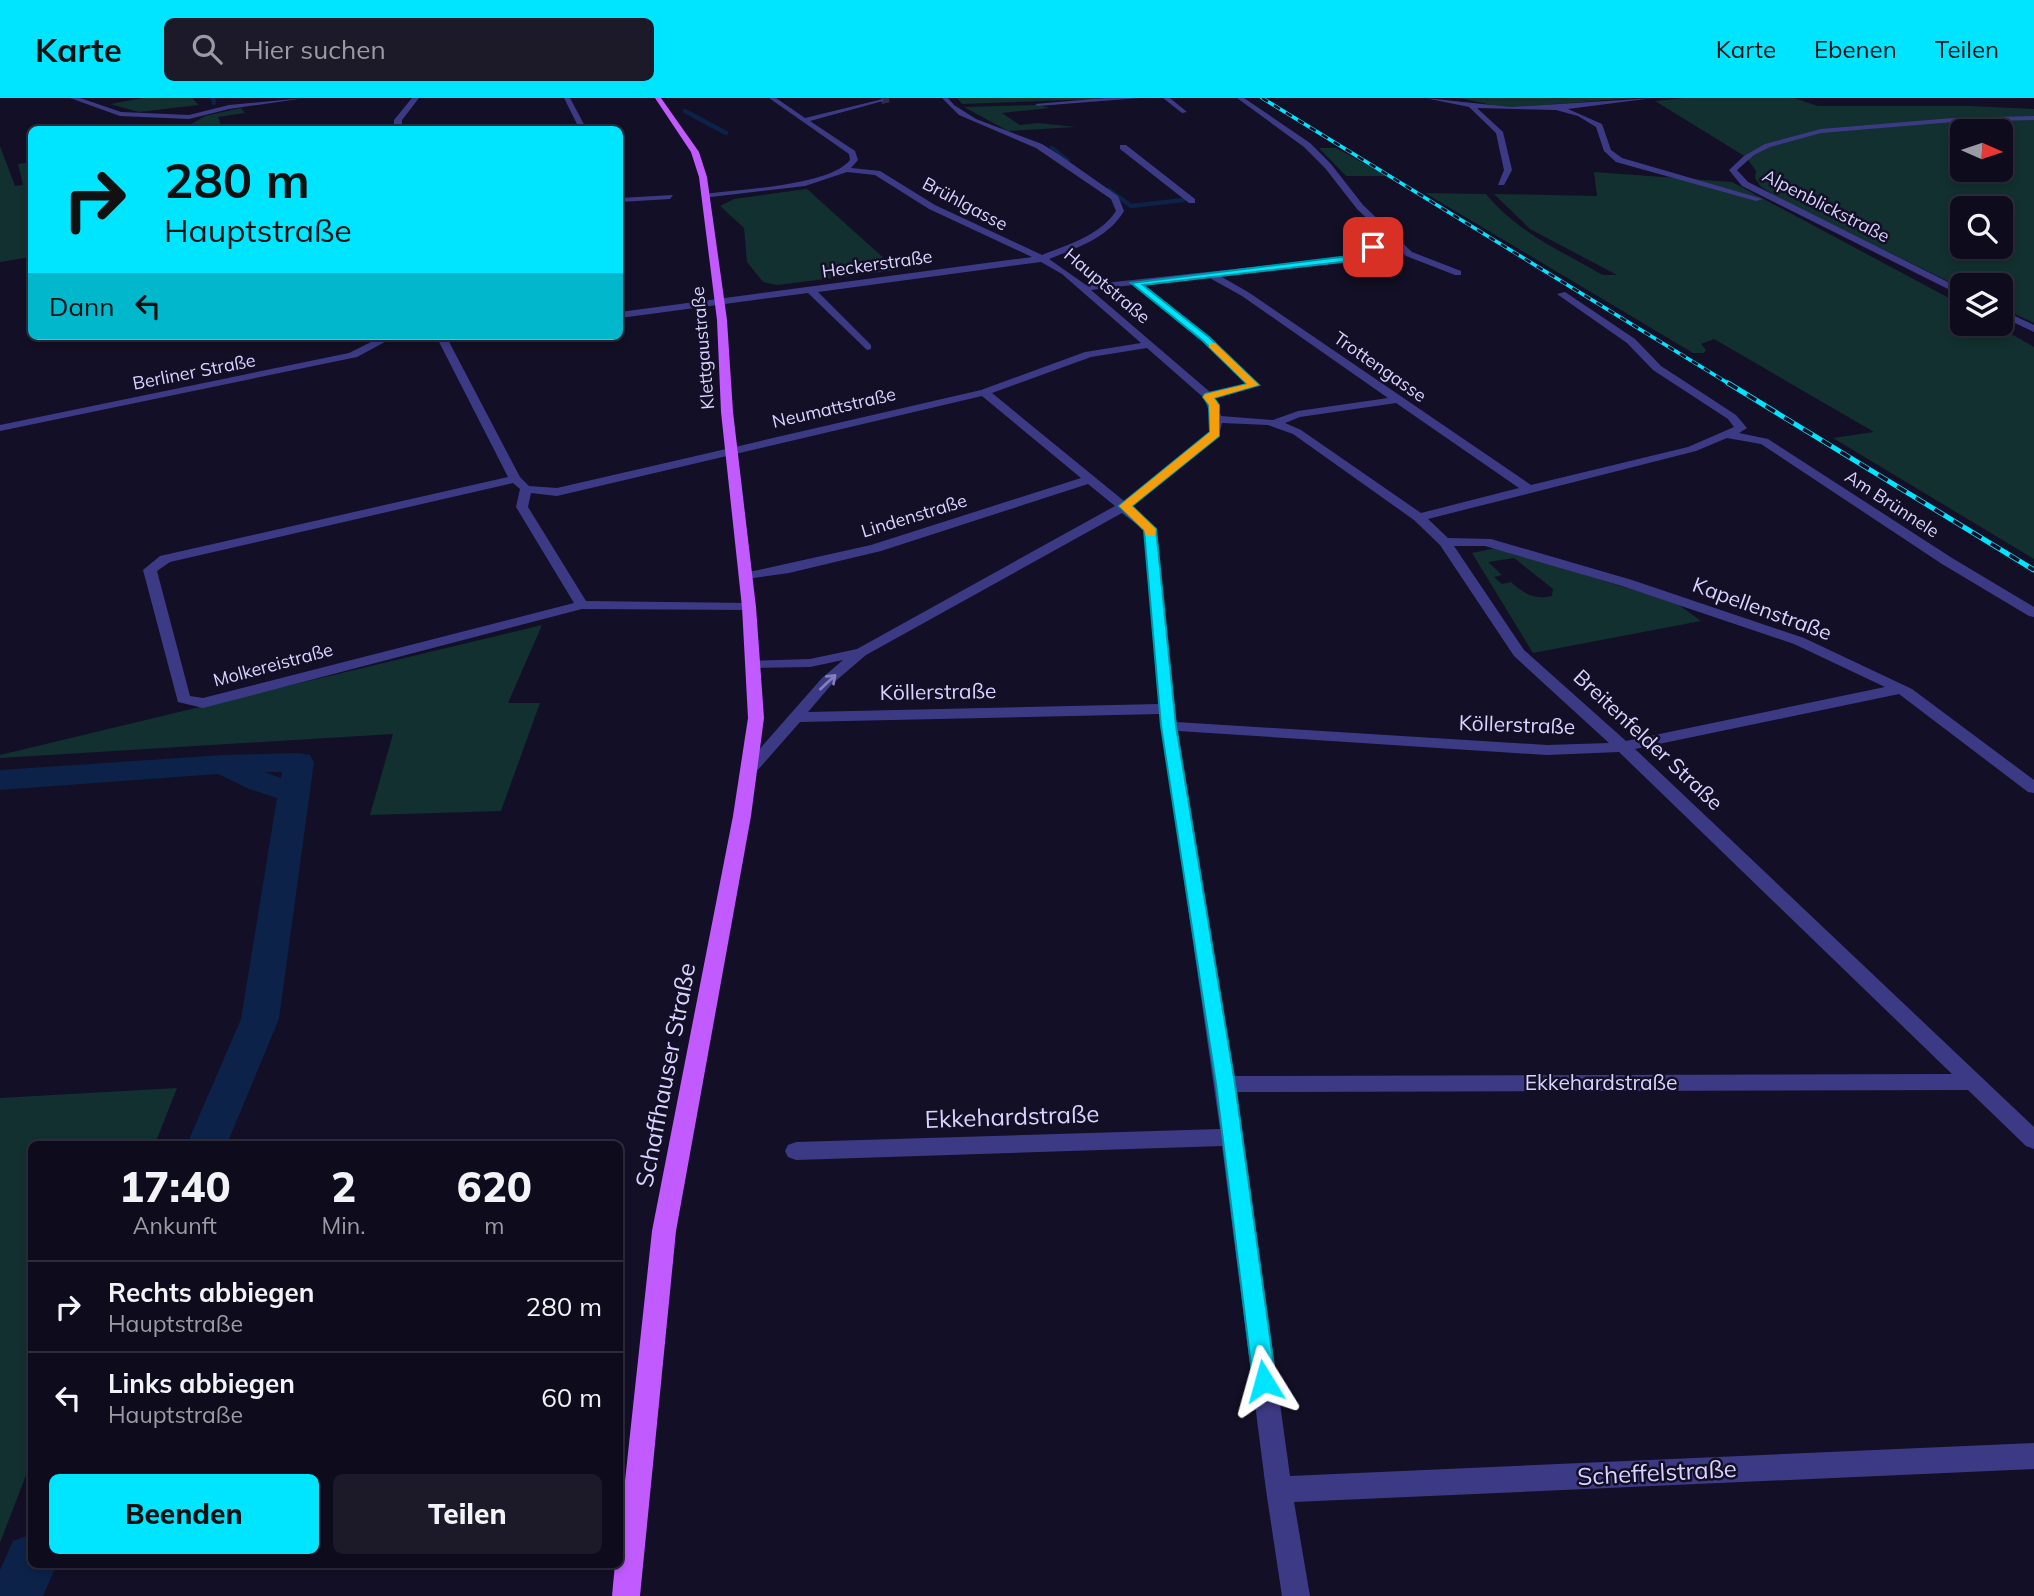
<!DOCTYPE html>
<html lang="de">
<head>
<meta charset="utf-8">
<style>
  :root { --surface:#0e0b1c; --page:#1c1929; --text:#f1f3f6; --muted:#9b9ba3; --line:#2e2b3b; --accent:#00e5ff }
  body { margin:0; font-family:Mulish,sans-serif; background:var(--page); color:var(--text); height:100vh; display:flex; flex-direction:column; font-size:26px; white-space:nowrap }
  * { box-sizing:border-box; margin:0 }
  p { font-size:23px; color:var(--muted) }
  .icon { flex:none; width:38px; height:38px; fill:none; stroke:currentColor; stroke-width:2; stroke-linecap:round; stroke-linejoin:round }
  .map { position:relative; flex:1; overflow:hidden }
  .side { position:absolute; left:28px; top:1043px; width:595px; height:427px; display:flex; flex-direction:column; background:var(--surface); border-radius:10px; box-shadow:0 4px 10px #0003,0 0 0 2px var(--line) }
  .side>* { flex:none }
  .banner { position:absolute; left:28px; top:28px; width:595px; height:214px; border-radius:10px; box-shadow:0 4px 10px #0003,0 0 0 2px var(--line); background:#00e5ff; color:#111; overflow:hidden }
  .needle { width:46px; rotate:93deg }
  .fabs { position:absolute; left:1950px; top:21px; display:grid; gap:14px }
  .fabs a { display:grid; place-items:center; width:63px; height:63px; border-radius:10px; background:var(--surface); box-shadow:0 4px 10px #0003,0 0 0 2px var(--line); font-size:35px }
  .pin { position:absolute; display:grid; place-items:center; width:60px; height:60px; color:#fff; margin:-30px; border-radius:14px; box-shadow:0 4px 10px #0006 }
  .me { position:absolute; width:77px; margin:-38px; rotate:352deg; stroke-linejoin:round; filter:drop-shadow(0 0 5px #0008) }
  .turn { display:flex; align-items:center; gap:24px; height:147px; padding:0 21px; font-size:32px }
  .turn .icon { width:91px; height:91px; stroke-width:2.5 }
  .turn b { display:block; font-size:49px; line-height:60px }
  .then { display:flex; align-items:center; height:66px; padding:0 21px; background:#0003; gap:14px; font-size:26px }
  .eta { display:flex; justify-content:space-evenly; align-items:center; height:119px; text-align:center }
  .eta b { font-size:42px; font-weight:800; line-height:49px }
  .action { display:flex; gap:14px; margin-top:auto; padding:14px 21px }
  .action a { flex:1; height:80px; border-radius:10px; background:var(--accent); color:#111; font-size:28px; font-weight:800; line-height:80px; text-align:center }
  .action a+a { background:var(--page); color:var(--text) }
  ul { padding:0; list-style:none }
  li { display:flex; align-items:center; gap:21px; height:91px; padding:0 21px; border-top:2px solid var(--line) }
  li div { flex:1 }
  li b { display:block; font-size:26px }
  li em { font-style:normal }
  header { display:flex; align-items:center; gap:42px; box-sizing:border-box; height:98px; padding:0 35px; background:var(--accent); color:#111 }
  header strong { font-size:33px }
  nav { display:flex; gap:38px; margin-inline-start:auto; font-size:24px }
  .search { width:490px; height:63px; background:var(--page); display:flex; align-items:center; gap:18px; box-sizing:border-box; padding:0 24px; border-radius:10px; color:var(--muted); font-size:26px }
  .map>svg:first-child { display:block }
  .green { fill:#12302f; fill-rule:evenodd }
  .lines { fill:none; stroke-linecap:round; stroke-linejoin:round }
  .stream { stroke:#0c2248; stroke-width:4.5 }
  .canal { fill:#0c2248; fill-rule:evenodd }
  .minor-tunnel { stroke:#312d47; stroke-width:8; stroke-dasharray:8 3.5; stroke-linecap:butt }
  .minor { fill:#3d3a85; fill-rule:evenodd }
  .major { fill:#c25bff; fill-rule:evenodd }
  .rail-far1-casing { stroke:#00e5ff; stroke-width:3.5 }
  .rail-casing { stroke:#00e5ff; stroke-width:5 }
  .rail-far1 { stroke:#130f26; stroke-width:2.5; stroke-dasharray:7; stroke-linecap:butt }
  .rail { stroke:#130f26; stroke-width:3.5; stroke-dasharray:11; stroke-linecap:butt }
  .oneway { stroke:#837fbc }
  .route { fill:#00e5ff; stroke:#0095a6; stroke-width:2 }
  .slow { fill:#f59e0b }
  .labels { text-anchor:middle; stroke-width:5; stroke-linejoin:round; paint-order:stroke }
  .far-street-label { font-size:18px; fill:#d9d4ff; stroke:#130f26 }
  .street-label { font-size:21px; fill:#d9d4ff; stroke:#130f26 }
  .near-street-label { font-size:24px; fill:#d9d4ff; stroke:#130f26 }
</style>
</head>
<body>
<header>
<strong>Karte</strong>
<div class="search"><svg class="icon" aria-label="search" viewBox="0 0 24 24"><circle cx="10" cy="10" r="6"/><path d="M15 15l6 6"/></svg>Hier suchen</div>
<nav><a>Karte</a><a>Ebenen</a><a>Teilen</a></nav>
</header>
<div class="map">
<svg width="2034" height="1498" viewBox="0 0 2034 1498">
  <rect width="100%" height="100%" fill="#130f26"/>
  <path class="green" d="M 143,0 L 192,0 L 199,7 L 139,14 L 110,6 Z
    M 957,0 L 1097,0 L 1099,1 L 962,6 Z
    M 1460,0 L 1635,0 L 1505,10 Z
    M 1684,0 L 1794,0 L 1818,8 L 1970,8 L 2034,11 L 2034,225 L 2000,209 L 2000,187 L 1962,187 L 1962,190 L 1782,102 L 1761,89 L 1755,80 L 1756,73 L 1746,59 L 1655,3 ZM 1962,33 L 2000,33 L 2000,72 L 1962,72 ZM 1962,110 L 2000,110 L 2000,149 L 1962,149 Z
    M 1038,7 L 1050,10 L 1002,15 L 1020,27 L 1038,25 L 1076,29 L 1008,33 L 964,9 Z
    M 241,10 L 245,15 L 218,19 L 221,27 L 216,27 L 218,31 L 183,31 L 205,18 Z
    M 0,48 L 15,88 L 23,87 L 18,66 L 32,64 L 31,159 L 0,164 Z
    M 1319,50 L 1336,50 L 1387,78 L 1346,78 Z
    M 1594,74 L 1732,84 L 1962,207 L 1962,226 L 1994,226 L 2034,249 L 2034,461 L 1833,340 L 1874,334 L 1714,241 L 1701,246 L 1706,252 L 1704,255 L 1693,255 L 1425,95 L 1486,96 C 1517,134 1561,153 1603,177 L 1617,177 L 1530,131 L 1494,96 L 1597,98 Z
    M 806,91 L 807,91 L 897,172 L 777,187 L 763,184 L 747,164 L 744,130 L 720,108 L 734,101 Z
    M 1496,450 L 1676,505 L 1701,523 L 1533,555 L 1472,455 ZM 1514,460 L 1553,491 L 1552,498 C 1533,502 1525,496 1511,484 L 1502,486 L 1494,479 L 1502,477 L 1488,464 Z
    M 542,527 L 508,605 L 540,605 L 501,713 L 370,717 L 393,636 L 0,660 L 0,657 Z
    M 177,990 L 155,1046 L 32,1046 L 31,1364 L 0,1445 L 0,1000 Z"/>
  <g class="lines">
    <path class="stream" d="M 213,0 L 214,5
      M 685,13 L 726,35
      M 1052,50 L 1068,63
      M 1109,92 L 1131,108 L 1183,102"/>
    <path class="canal" d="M 299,655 L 310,657 L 314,664 L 279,921 L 227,1046 L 187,1046 L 241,921 L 277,700 L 249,691 L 218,676 L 0,692 L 0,672 L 223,657 ZM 265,674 L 282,674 L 281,680 Z
      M 32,1436 L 32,1466 L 57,1466 L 43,1498 L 0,1498 L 0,1472 L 13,1443 Z"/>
    <path class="minor-tunnel" d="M 881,2 L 890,0"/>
    <path class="minor" d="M 70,0 L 80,0 L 121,14 L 189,17 L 229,7 L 305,0 L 229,11 L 189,21 L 120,18 Z
      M 412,0 L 419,0 L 402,22 L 402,32 L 394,32 L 394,22 Z
      M 564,0 L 570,0 L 587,32 L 580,32 Z
      M 769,0 L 776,0 L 805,20 L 883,1 L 883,3 L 810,23 L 855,53 L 858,62 L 851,70 L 880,73 L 935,107 L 1042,157 C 1067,147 1101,137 1116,113 L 1111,101 L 1036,50 L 959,17 L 942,0 L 948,0 L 954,7 L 976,21 L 1042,46 L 1061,58 L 1118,98 L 1124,113 C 1108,140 1077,150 1049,161 L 1086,187 L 1348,159 L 1370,147 L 1376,147 L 1376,151 L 1350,164 L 1220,178 L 1248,194 L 1531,387 L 1688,349 L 1734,329 L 1728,321 L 1653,272 L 1627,245 L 1557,196 L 1565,194 L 1635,241 L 1661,268 L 1736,317 L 1747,330 L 1739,335 L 1768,341 L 1952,460 L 2034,509 L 2034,519 L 2029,518 L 1942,466 L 1761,346 L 1727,340 L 1696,353 L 1428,421 L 1448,440 L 1491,441 L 1632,482 L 1804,540 L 1912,591 L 2034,682 L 2034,695 L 2028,694 L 1899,596 L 1635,651 L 2034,1029 L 2034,1051 L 2026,1048 L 1968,992 L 1237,994 L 1290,1378 L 2034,1345 L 2034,1371 L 1294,1404 L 1310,1498 L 1282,1498 L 1266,1392 L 1222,1048 L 796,1062 L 788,1059 L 785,1053 L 788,1047 L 796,1044 L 1220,1031 L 1160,616 L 800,624 L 756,674 L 750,676 L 742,671 L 822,580 L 843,562 L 810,569 L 753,570 L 748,569 L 746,566 L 748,563 L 810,561 L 857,551 L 1115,408 L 1088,386 L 881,453 L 789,475 L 740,482 L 740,476 L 871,447 L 1081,380 L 982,298 L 557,398 L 531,395 L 528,409 L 586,503 L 749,505 L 754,506 L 754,512 L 582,511 L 203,610 L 178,604 L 143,472 L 160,458 L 508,379 L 436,238 L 446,238 L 520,379 L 529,388 L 557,390 L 981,292 L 1085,254 L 1141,245 L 1062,176 L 1041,164 L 818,194 L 871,247 L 871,251 L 867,252 L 808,195 L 620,220 L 620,214 L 1032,159 L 929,111 L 875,77 L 847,74 L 805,88 L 702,100 L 705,96 C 740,91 829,88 850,62 L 849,56 ZM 1208,179 L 1242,198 L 1388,300 L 1298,313 L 1273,322 L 1221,318 L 1215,300 L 1259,287 L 1210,239 L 1143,186 ZM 1133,187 L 1202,243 L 1246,286 L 1210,294 L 1091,192 ZM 1147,250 L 1204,300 L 1210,316 L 1209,334 L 1124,403 L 992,295 L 1091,259 ZM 1396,305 L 1519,390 L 1421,415 L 1301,332 L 1285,325 L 1300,319 ZM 1222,325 L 1268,327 L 1293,336 L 1414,422 L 1440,447 L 1514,558 L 1609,645 L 1547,647 L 1176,624 L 1156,431 L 1131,409 L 1219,337 ZM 513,385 L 520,391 L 516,409 L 574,505 L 203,600 L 190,598 L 157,473 L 170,464 ZM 1122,415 L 1144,432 L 1159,606 L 808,614 L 832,586 L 866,557 ZM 1454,448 L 1485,448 L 1622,488 L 1794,546 L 1885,589 L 1626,643 L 1524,552 ZM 1178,633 L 1547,657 L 1619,654 L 1952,976 L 1234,978 Z
      M 1104,0 L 1140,0 L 1038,8 L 1035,6 Z
      M 1163,0 L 1170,0 L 1187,14 L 1182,15 Z
      M 1237,0 L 1244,0 L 1310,45 L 1331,66 L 1363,107 L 1412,154 L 1461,173 L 1461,177 L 1455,177 L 1406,158 L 1357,111 L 1325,70 L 1304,49 Z
      M 1425,0 L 1511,9 L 1653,0 L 1568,11 L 1602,26 L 1611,52 L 1622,60 L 1763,101 L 1756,103 L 1616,64 L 1604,53 L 1596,29 L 1578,18 L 1556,12 L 1477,10 L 1503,34 L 1512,72 L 1504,87 L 1498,87 L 1504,72 L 1496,35 L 1469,9 Z
      M 2034,18 L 2034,22 L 1953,24 L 1821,35 L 1770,49 L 1754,57 L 1737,72 L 1748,84 L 1962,191 L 1962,198 L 1742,88 L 1729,72 L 1744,58 L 1765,46 L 1821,31 L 1953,20 Z
      M 1120,47 L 1126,47 L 1195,101 L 1195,105 L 1189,105 L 1120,51 Z
      M 673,97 L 670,101 L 620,104 L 620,100 Z
      M 2000,211 L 2034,227 L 2034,234 L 2000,218 Z
      M 383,238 L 396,238 L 357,259 L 0,333 L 0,327 L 349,255 Z"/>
    <path class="major" d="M 655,0 L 661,0 L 699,54 L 707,79 L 727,222 L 733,314 L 756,509 L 764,620 L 751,718 L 676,1133 L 640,1498 L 612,1498 L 615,1466 L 620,1466 L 620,1429 L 652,1133 L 733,718 L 748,620 L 742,509 L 721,314 L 717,222 L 699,79 L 691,54 Z"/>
    <g class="rail-far1-casing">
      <path id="rail-far1" d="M 1262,0 L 1731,287"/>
    </g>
    <g class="rail-casing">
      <path id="rail" d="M 1728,285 L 2034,472"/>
    </g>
    <use href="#rail-far1" class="rail-far1"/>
    <use href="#rail" class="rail"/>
  </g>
  <defs><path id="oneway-shaft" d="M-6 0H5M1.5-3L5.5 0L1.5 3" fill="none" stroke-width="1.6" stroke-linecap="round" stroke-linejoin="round" transform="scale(1.75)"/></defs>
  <use class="oneway" href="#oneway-shaft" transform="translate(828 584) rotate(-43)"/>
  <path class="route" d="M 1373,147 L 1377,149 L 1366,158 L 1350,163 L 1143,187 L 1209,239 L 1259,287 L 1214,300 L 1219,307 L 1219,338 L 1132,408 L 1156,431 L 1176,628 L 1235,986 L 1276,1283 L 1272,1291 L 1264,1294 L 1256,1291 L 1253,1283 L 1216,986 L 1161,628 L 1144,432 L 1119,408 L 1210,334 L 1209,307 L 1203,299 L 1205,296 L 1247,286 L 1203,243 L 1131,185 L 1349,158 Z"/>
  <path class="slow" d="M 1209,245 L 1215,245 L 1259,287 L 1214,300 L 1219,307 L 1219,338 L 1132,408 L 1156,431 L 1155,438 L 1146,438 L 1144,432 L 1119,408 L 1210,334 L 1209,307 L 1203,299 L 1205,296 L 1247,286 L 1209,249 Z"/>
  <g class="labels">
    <g class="far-street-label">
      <text transform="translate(965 106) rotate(28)" y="6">Brühlgasse</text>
      <text transform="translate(1826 108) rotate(27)" y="6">Alpenblickstraße</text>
      <text transform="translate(877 166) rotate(-8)" y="6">Heckerstraße</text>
      <text transform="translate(1107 188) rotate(40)" y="6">Hauptstraße</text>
      <text transform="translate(703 250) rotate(-95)" y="6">Klettgaustraße</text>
      <text transform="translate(1380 269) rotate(35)" y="6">Trottengasse</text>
      <text transform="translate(194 274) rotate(-11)" y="6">Berliner Straße</text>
      <text transform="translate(834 310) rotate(-13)" y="6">Neumattstraße</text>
      <text transform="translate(1892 406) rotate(33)" y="6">Am Brünnele</text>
      <text transform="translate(914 418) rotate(-17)" y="6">Lindenstraße</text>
      <text transform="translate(273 567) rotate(-15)" y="6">Molkereistraße</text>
    </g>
    <g class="street-label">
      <text transform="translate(1762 511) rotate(20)" y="7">Kapellenstraße</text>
      <text transform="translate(938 594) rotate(-1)" y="7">Köllerstraße</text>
      <text transform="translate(1517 627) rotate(2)" y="7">Köllerstraße</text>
      <text transform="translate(1648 642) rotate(43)" y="7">Breitenfelder Straße</text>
      <text x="1601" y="992">Ekkehardstraße</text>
    </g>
    <g class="near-street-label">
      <text transform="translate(666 977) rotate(-79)" y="8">Schaffhauser Straße</text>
      <text transform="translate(1012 1019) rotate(-2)" y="8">Ekkehardstraße</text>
      <text transform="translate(1657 1375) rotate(-3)" y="8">Scheffelstraße</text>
    </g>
  </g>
</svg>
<div class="fabs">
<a><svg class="needle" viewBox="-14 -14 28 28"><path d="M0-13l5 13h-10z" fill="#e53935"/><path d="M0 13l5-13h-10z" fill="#9b9ba3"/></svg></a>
<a><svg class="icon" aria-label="search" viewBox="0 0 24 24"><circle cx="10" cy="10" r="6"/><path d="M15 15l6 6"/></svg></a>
<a><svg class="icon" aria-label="layers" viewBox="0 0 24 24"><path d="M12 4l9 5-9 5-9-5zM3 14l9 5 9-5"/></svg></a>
</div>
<div class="pin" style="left:1373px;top:149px;background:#d93025"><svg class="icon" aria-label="arrive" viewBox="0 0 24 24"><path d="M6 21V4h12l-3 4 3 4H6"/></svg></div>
<svg class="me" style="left:1264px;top:1283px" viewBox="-20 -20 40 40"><path d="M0-17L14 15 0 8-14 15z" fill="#00e5ff" stroke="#fff" stroke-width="4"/></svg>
<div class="banner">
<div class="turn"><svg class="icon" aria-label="right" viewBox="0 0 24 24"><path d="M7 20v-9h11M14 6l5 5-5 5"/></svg><div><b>280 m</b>Hauptstraße</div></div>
<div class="then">Dann<svg class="icon" aria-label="left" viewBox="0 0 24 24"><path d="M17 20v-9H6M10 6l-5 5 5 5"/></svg></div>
</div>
<section class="side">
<div class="eta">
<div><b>17:40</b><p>Ankunft</p></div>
<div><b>2</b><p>Min.</p></div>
<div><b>620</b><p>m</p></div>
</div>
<ul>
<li><svg class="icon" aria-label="right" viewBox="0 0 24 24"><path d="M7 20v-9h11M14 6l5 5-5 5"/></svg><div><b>Rechts abbiegen</b><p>Hauptstraße</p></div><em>280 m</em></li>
<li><svg class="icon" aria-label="left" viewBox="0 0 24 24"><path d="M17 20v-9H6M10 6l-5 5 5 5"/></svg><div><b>Links abbiegen</b><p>Hauptstraße</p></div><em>60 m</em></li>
</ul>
<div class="action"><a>Beenden</a><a>Teilen</a></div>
</section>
</div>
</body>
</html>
